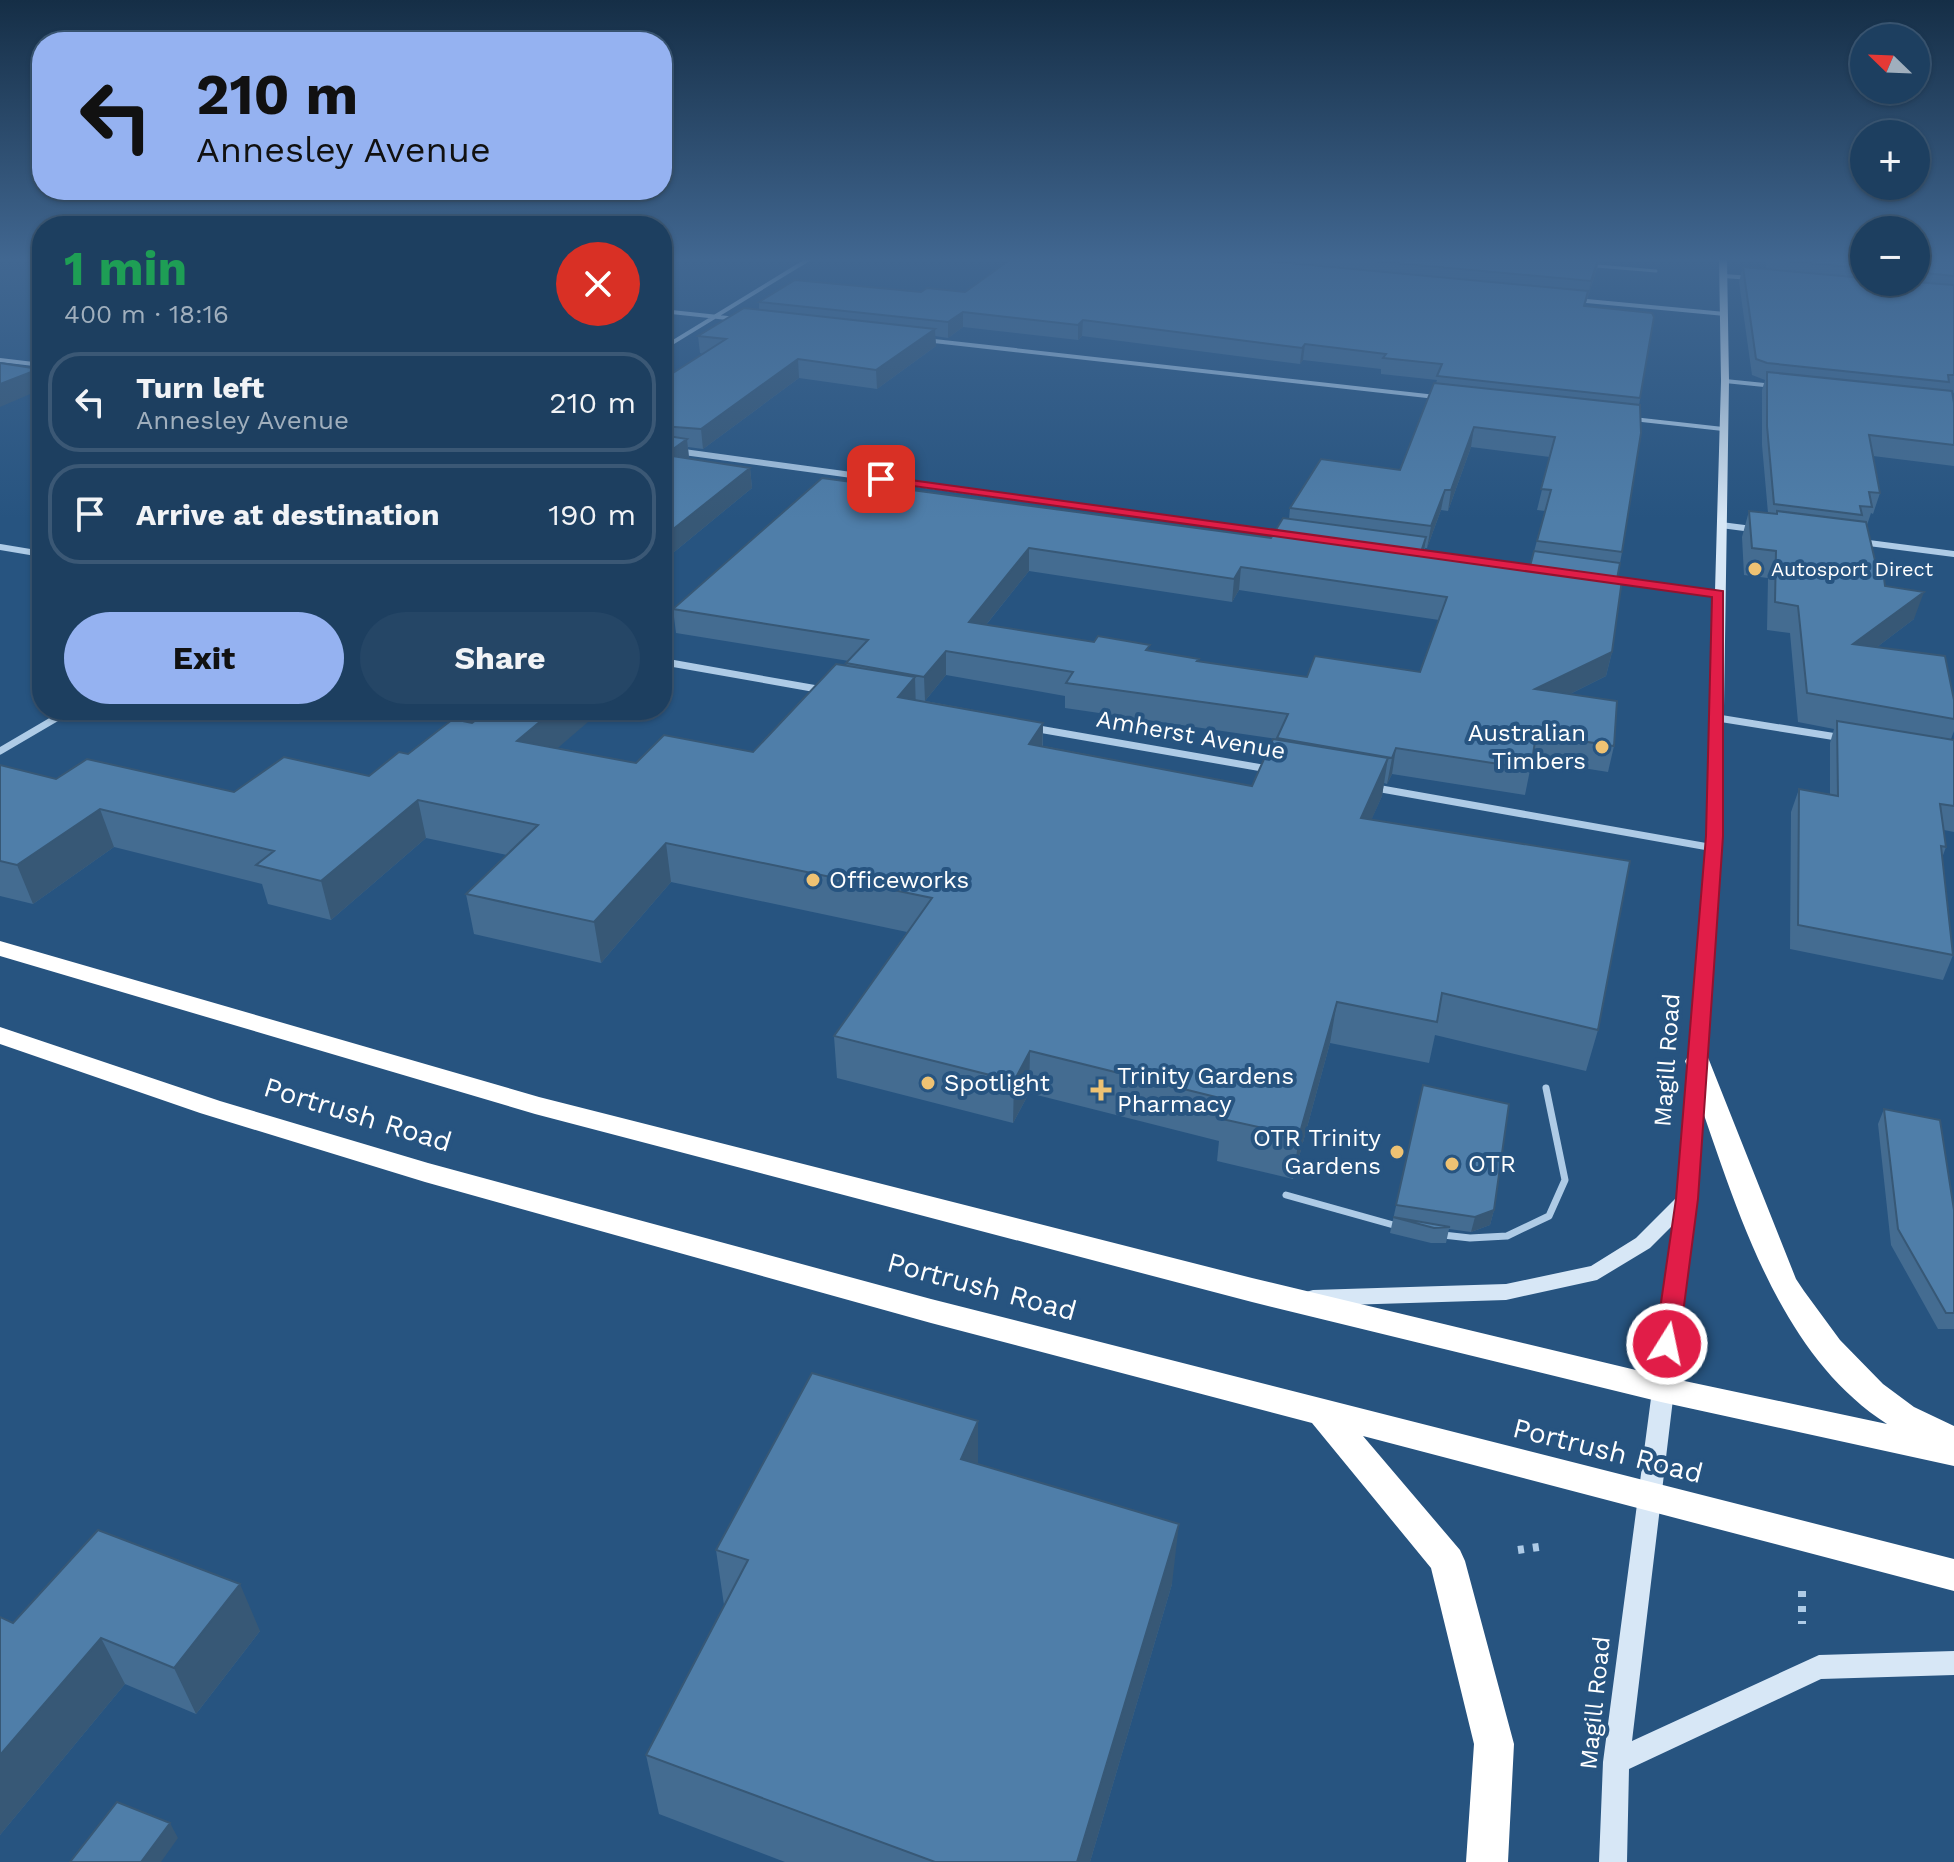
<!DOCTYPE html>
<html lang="en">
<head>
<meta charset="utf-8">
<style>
  :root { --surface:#1d3f60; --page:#254666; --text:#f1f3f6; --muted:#a0afbd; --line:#3b5875; --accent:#95b2f1 }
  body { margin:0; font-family:"Work Sans",sans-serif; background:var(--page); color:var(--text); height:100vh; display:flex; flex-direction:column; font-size:30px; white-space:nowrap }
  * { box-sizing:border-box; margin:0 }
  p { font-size:26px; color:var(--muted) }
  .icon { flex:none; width:44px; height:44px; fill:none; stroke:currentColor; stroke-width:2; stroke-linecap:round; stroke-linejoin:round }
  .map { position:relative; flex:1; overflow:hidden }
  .sheet { position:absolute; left:32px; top:216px; width:640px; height:504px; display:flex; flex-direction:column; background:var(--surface); border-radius:32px; box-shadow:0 2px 6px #0004,0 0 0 2px var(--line) }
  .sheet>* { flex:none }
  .guide { position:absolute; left:32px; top:32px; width:640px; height:168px; border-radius:32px; box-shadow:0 2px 6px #0004,0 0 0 2px var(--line); background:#95b2f1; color:#111; overflow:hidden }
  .needle { width:52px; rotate:293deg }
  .controls { position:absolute; left:1850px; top:24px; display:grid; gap:16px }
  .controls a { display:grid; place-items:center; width:80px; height:80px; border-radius:50%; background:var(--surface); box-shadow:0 2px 6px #0004,0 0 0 2px var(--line); font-size:40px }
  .pin { position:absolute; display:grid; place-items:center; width:68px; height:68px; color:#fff; margin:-34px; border-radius:16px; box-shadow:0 4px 12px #0006 }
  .me { position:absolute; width:88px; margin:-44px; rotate:10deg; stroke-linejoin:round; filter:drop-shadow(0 0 6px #0008) }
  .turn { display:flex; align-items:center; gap:28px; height:168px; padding:0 32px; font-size:36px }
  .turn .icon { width:104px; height:104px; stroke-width:2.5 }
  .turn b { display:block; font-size:56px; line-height:68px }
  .round { display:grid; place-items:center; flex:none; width:84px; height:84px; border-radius:42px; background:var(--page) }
  .head { display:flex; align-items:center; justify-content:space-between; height:136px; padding:0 32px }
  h1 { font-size:48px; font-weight:700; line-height:60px; color:#1e9e55 }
  .cta { display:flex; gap:16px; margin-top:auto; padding:16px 32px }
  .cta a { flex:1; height:92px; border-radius:48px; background:var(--accent); color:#111; font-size:32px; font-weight:700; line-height:92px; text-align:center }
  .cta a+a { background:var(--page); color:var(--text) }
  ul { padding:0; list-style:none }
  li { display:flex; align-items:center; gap:24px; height:100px; margin:0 16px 12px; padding:0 16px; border:4px solid var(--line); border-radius:32px }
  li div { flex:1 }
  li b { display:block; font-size:30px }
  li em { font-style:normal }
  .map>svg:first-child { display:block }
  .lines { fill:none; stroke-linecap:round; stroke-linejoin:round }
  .path { stroke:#aecbe6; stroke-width:8; stroke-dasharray:6 9; stroke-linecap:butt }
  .lane-far1 { stroke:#aecbe6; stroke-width:3 }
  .lane { stroke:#aecbe6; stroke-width:7 }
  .street-far2 { stroke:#aecbe6; stroke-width:4 }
  .street-far1 { stroke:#aecbe6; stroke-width:6 }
  .street { stroke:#aecbe6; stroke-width:7 }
  .secondary { fill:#d7e7f6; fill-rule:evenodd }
  .highway { fill:#fff; fill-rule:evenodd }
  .wall { fill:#446c91; fill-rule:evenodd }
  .shaded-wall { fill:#375876 }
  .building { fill:#4f7ea9; stroke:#375876; stroke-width:2; fill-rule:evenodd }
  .route { fill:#e11d48; stroke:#92132f; stroke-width:2 }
  .poi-dot { fill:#eec273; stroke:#275480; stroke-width:3 }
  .labels { text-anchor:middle; stroke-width:8; stroke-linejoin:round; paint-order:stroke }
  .far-poi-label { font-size:20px; fill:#fff; stroke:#275480; text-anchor:start }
  .poi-label { font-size:24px; fill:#fff; stroke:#275480; text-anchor:start }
  .street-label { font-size:24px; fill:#fff; stroke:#275480 }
  .near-street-label { font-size:28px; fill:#fff; stroke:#275480 }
</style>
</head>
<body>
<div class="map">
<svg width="1954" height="1862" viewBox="0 0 1954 1862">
  <rect width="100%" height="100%" fill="#275480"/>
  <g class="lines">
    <path class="path" d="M 1518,1550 L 1545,1546
      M 1802,1591 L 1802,1624"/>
    <path class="lane-far1" d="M 1579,259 L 1597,266 L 1656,271"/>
    <path class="lane" d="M 1286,1195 L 1397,1226
      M 1443,1235 L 1470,1238 L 1507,1236 L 1549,1216 L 1565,1180 L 1546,1088"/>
    <path class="street-far2" d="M 1724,276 L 1751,278
      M 1576,300 L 1725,314
      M 662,311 L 737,319
      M 925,340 L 1436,397
      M 662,349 L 809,259
      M 0,360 L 42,365
      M 1725,381 L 1774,386
      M 1633,419 L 1723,429"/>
    <path class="street-far1" d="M 662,449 L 1283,534
      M 1721,525 L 1752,529
      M 1861,542 L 1954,554
      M 0,547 L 42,554
      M 1416,552 L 1537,569
      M 1614,580 L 1719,594
      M 662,662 L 676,664"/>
    <path class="street" d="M 665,662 L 823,690
      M 1718,718 L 1843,738
      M 1033,728 L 1268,769
      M 0,751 L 70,710
      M 1376,788 L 1714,848"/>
    <path class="secondary" d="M 1719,259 L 1727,259 L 1729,381 L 1722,836 L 1697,1199 L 1632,1741 L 1819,1655 L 1954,1651 L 1954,1675 L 1821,1679 L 1629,1769 L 1627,1862 L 1599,1862 L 1603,1762 L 1674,1224 L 1650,1248 L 1597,1280 L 1506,1300 L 1313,1306 L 1306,1304 L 1303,1298 L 1306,1292 L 1313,1290 L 1506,1284 L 1591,1266 L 1636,1238 L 1677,1197 L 1708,836 L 1721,381 Z"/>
    <path class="highway" d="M 0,941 L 539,1097 L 1252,1278 L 1661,1376 L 1887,1424 C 1769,1348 1731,1185 1685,1061 L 1689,1055 L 1698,1052 L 1707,1055 L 1796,1279 L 1804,1291 L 1840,1340 L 1883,1384 L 1914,1407 L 1954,1426 L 1954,1466 L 1661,1402 L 1252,1302 L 535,1114 L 0,956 Z
      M 0,1027 L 220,1101 L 428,1163 L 931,1299 L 1954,1559 L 1954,1591 L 1363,1436 L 1460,1550 L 1465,1561 L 1514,1744 L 1508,1862 L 1466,1862 L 1474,1744 L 1431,1568 L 1312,1423 L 931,1323 L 425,1182 L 200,1113 L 0,1044 Z"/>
  </g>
  <path class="wall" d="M 1011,259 L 1600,259 L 1585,306 L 1654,317 L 1639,405 L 1622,552 L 1617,579 L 1612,652 L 1606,676 L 1570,694 L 1614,746 L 1608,772 L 1532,760 L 1525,795 L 1392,774 L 1387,784 L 1384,783 L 1382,796 L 1371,820 L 1598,1030 L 1586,1071 L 1435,1035 L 1429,1063 L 1330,1043 L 1293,1179 L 1217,1161 L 1219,1141 L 1029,1093 L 1013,1123 L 837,1078 L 834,1036 L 907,932 L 671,882 L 601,963 L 474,934 L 466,894 L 507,855 L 426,838 L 331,920 L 268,904 L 262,884 L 114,847 L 33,904 L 0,896 L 0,765 L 56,779 L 234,792 L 369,776 L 408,754 L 558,748 L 636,763 L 753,752 L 847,666 L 846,663 L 849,661 L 676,633 L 673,609 L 822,478 L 1271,538 L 1289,519 L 1290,508 L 1400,470 L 1436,383 L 1437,380 L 1381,374 L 1381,369 L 1303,360 L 1300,364 L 1082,336 L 1078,340 L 963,327 L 948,338 L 935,336 L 936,346 L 877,389 L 799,378 L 703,449 L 688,447 L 689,459 L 750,468 L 752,488 L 662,562 L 662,380 L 703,354 L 700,353 L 698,336 L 759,310 L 759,302 L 921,292 L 965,292 ZM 1471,447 L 1550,457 L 1537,510 L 1545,511 L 1529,570 L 1423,556 L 1425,548 L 1427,548 L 1441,510 L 1448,511 ZM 1029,571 L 1232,602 L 1239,590 L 1439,620 L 1420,672 L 1307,677 L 1198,661 L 1149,651 L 986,625 ZM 946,675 L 1065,696 L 1065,708 L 1277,739 L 1252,786 L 1043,746 L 1043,723 L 925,701 Z
    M 1765,259 L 1864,259 L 1864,282 L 1916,282 L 1916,259 L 1954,259 L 1954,393 L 1952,393 L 1954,403 L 1954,466 L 1873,456 L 1880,493 L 1873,514 L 1871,513 L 1867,525 L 1877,569 L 1885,586 L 1914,619 L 1877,647 L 1954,700 L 1954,731 L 1951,739 L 1954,740 L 1954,832 L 1944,830 L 1946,847 L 1942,858 L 1953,955 L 1943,980 L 1790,949 L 1791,812 L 1799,789 L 1830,794 L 1830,743 L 1834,729 L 1798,722 L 1790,633 L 1767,630 L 1768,578 L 1744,575 L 1742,537 L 1749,511 L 1768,513 L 1762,445 L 1762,390 L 1765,380 L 1752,375 L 1739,282 L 1743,267 L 1767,270 Z
    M 1423,1085 L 1494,1210 L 1490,1225 L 1471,1232 L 1449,1229 L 1446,1243 L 1431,1243 L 1390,1233 Z
    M 1884,1109 L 1954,1210 L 1954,1329 L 1938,1329 L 1891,1245 L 1878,1124 Z
    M 978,1464 L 1172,1584 L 1090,1862 L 785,1862 L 659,1814 L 646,1755 L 724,1605 L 716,1550 Z
    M 0,1617 L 13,1623 L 260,1631 L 196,1714 L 125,1684 L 0,1835 Z"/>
  <path class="shaded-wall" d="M 1598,259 L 1596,270 L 1588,296 L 1591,281 Z
    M 963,312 L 963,327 L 948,338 L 948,322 Z
    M 1083,320 L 1082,336 L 1078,340 L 1078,325 Z
    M 935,329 L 936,346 L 877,389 L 876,370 Z
    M 1305,344 L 1303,360 L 1300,364 L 1302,348 Z
    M 798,359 L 799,378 L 703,449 L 701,429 Z
    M 39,369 L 42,379 L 42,389 L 0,407 L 0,384 Z
    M 1474,427 L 1471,447 L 1448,511 L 1451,490 Z
    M 687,439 L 689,459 L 665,455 Z
    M 750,468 L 752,488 L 662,562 L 662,538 Z
    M 1445,490 L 1441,510 L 1427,548 L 1431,526 Z
    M 1426,537 L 1423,559 L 1420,555 Z
    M 1029,548 L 1029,571 L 969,646 L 969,622 Z
    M 1241,567 L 1239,590 L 1232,602 L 1234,579 Z
    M 1924,592 L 1914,619 L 1844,672 L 1853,644 Z
    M 946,651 L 946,675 L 925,701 L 924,677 Z
    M 1612,652 L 1606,676 L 1530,714 L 1535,689 Z
    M 915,677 L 916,713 L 898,697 Z
    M 554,710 L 602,710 L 524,777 L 517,741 Z
    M 1043,723 L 1042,760 L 1029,744 Z
    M 1396,748 L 1392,774 L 1387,784 L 1392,758 Z
    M 1388,758 L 1382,796 L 1355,857 L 1361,818 Z
    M 418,800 L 426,838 L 331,920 L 321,881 Z
    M 100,809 L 114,847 L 33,904 L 17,865 Z
    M 666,843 L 671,882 L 601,963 L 594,922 Z
    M 1337,1002 L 1330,1043 L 1293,1179 L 1299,1136 Z
    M 1030,1051 L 1029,1093 L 1013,1123 L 1014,1081 Z
    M 1494,1210 L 1490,1225 L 1471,1232 L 1475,1217 Z
    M 978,1421 L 978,1482 L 961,1459 Z
    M 1179,1524 L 1172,1584 L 1090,1862 L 1077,1862 Z
    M 240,1584 L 260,1631 L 196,1714 L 174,1668 Z
    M 101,1638 L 125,1684 L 0,1835 L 0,1755 Z
    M 170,1823 L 178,1838 L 161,1862 L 141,1862 Z"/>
  <path class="building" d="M 1011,259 L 1246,259 L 1588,291 L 1584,306 L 1652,313 L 1654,317 L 1640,398 L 1437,376 L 1442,364 L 1383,358 L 1386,354 L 1305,344 L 1302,348 L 1083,320 L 1078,325 L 963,312 L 948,322 L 759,302 L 795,280 L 921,292 L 927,288 L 965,292 Z
    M 1351,259 L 1598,259 L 1591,281 Z
    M 1772,259 L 1864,259 L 1864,268 L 1773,260 Z
    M 1916,259 L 1954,259 L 1954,276 L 1916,272 Z
    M 1743,267 L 1864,278 L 1864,282 L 1914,282 L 1954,285 L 1954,375 L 1948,375 L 1949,382 L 1767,363 L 1756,359 Z
    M 744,308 L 935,329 L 876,370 L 798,359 L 701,429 L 662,426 L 662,380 L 726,339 L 698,336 Z
    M 0,363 L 39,369 L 0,384 Z
    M 1767,372 L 1952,391 L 1954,403 L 1954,445 L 1869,435 L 1880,493 L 1869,492 L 1872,507 L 1860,506 L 1862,515 L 1774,504 L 1767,426 Z
    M 1434,383 L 1640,405 L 1641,433 L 1622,552 L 1537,541 L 1551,490 L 1541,489 L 1555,437 L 1474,427 L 1451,490 L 1445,490 L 1431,526 L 1290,508 L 1321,459 L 1400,470 Z
    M 662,435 L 687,439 L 665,455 L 750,468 L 662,538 Z
    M 822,478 L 1271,538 L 1283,518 L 1426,537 L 1420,555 L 1529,570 L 1534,551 L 1620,563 L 1617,579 L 1622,580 L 1612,652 L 1535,689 L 1617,701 L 1614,746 L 1536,734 L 1531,769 L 1396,748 L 1392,758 L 1277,738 L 1288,714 L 1066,683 L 1073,672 L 946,651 L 924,677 L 846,663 L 868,640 L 673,609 ZM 1029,548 L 1234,579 L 1241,567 L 1447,597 L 1420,672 L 1315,656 L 1307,677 L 1197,661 L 1199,659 L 1146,650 L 1150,645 L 1098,636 L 1094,642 L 969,622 Z
    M 1749,511 L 1777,514 L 1777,511 L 1866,522 L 1877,569 L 1883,570 L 1885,586 L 1924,592 L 1853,644 L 1945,656 L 1954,700 L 1954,719 L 1807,693 L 1798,606 L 1775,602 L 1776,551 L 1752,548 Z
    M 836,664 L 915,677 L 898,697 L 1043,723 L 1029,744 L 1252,786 L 1273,739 L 1388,758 L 1361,818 L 1630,861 L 1598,1030 L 1442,993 L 1437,1022 L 1337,1002 L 1299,1136 L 1222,1119 L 1228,1100 L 1030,1051 L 1014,1081 L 834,1036 L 932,898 L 666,843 L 594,922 L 466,894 L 538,825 L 418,800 L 321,881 L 256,865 L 274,851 L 100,809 L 17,865 L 0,861 L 0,765 L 56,779 L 87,759 L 234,792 L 284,757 L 369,776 L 399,752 L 408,754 L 453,719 L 472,723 L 489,710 L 554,710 L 517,741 L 636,763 L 664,735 L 753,752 Z
    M 1837,721 L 1954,740 L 1954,806 L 1940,804 L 1946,847 L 1941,846 L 1953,955 L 1798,925 L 1799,789 L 1838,796 Z
    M 1423,1085 L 1509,1104 L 1494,1210 L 1475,1217 L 1396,1205 Z
    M 1884,1109 L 1940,1120 L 1954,1210 L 1954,1313 L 1946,1313 L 1898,1229 Z
    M 1393,1217 L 1450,1227 L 1434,1228 Z
    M 812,1373 L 978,1421 L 961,1459 L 1179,1524 L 1077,1862 L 935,1862 L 646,1755 L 748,1560 L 716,1550 Z
    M 98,1530 L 240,1584 L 174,1668 L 101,1638 L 0,1755 L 0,1617 L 13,1623 Z
    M 117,1802 L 170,1823 L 141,1862 L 70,1862 Z"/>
  <linearGradient id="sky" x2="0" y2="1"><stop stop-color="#152e46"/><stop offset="0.5" stop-color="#416791"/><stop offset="1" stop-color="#416791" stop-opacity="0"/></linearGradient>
  <rect width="1954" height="519" fill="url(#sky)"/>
  <path class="route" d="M 881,476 L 1723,591 L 1723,836 L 1698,1199 L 1679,1344 L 1675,1350 L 1667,1353 L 1658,1350 L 1655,1344 L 1676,1199 L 1706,836 L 1712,597 L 877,481 L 877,477 Z"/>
  <g class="poi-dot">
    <circle cx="1755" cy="569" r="8"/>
    <circle cx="1602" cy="747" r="8"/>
    <circle cx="813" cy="880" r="8"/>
    <circle cx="928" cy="1083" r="8"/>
    <path d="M1097 1078h8v8h8v8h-8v8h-8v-8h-8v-8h8z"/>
    <circle cx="1397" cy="1152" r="8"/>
    <circle cx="1452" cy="1164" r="8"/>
  </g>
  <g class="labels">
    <g class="far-poi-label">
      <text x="1771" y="576">Autosport Direct</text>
    </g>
    <g class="poi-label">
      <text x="1586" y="741" text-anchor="end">Australian<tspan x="1586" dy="28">Timbers</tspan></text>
      <text x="829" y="888">Officeworks</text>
      <text x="1117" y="1084">Trinity Gardens<tspan x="1117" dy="28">Pharmacy</tspan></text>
      <text x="944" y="1091">Spotlight</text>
      <text x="1381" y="1146" text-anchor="end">OTR Trinity<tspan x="1381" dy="28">Gardens</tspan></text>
      <text x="1468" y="1172">OTR</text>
    </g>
    <g class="street-label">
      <text transform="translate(1191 735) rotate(10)" y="8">Amherst Avenue</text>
      <text transform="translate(1667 1060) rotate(-86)" y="8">Magill Road</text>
      <text transform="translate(1595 1703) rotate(-84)" y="8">Magill Road</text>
    </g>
    <g class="near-street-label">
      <text transform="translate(358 1114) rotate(17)" y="10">Portrush Road</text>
      <text transform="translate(982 1286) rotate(15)" y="10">Portrush Road</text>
      <text transform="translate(1608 1450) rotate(14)" y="10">Portrush Road</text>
    </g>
  </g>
</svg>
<div class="controls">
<a><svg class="needle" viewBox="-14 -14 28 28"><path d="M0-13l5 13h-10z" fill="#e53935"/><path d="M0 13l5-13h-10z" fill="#a0afbd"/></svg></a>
<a>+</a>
<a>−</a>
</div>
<div class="pin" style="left:881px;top:479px;background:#d93025"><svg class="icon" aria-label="arrive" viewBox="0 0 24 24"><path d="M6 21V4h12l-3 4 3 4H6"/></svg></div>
<svg class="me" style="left:1667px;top:1344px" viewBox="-20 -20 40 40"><circle r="17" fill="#e11d48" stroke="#fff" stroke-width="3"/><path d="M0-11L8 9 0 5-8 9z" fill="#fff"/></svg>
<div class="guide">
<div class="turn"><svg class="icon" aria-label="left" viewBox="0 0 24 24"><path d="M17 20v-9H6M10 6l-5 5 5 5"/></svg><div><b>210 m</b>Annesley Avenue</div></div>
</div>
<section class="sheet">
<div class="head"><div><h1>1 min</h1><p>400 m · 18:16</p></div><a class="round" style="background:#d93025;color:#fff"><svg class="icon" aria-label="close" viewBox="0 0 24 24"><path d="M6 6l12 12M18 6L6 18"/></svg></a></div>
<ul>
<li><svg class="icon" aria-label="left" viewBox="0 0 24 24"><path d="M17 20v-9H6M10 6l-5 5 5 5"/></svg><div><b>Turn left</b><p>Annesley Avenue</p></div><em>210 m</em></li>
<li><svg class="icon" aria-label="arrive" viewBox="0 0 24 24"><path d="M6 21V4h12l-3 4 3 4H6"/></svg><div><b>Arrive at destination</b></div><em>190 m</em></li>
</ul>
<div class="cta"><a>Exit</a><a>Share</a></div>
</section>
</div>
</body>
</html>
